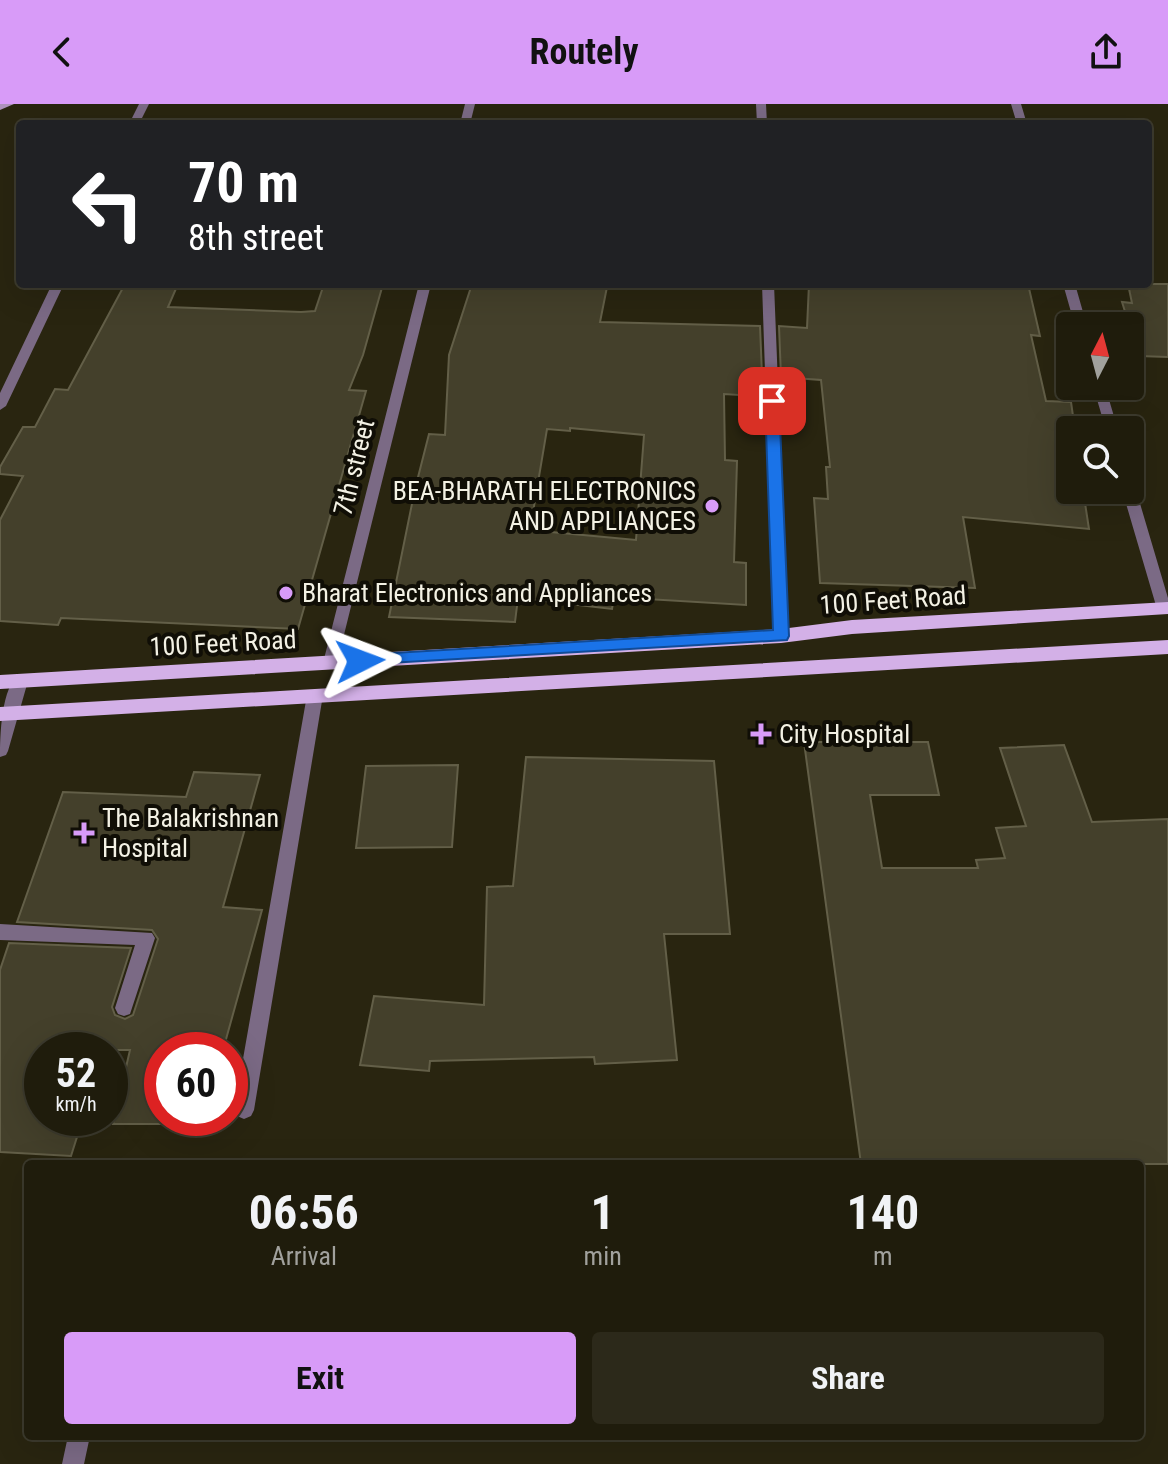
<!DOCTYPE html>
<html lang="en">
<head>
<meta charset="utf-8">
<style>
  :root { --surface:#1f1c0c; --page:#2c291a; --text:#f1f3f6; --muted:#a1a19d; --line:#3c3a2d; --accent:#d89bf8 }
  body { margin:0; font-family:"Roboto Condensed",sans-serif; background:var(--page); color:var(--text); height:100vh; display:flex; flex-direction:column; font-size:30px; white-space:nowrap }
  * { box-sizing:border-box; margin:0 }
  p { font-size:26px; color:var(--muted) }
  .icon { flex:none; width:44px; height:44px; fill:none; stroke:currentColor; stroke-width:2; stroke-linecap:round; stroke-linejoin:round }
  .map { position:relative; flex:1; overflow:hidden }
  .panel { position:absolute; left:24px; top:1056px; width:1120px; height:280px; display:flex; flex-direction:column; background:var(--surface); border-radius:8px; box-shadow:0 8px 32px #0002,0 0 0 2px var(--line) }
  .panel>* { flex:none }
  .guide { position:absolute; left:16px; top:16px; width:1136px; height:168px; border-radius:8px; box-shadow:0 8px 32px #0002,0 0 0 2px var(--line); background:#202124; color:#fff; overflow:hidden }
  .needle { width:52px; rotate:6deg }
  .controls { position:absolute; left:1056px; top:208px; display:grid; gap:16px }
  .controls a { display:grid; place-items:center; width:88px; height:88px; border-radius:8px; background:var(--surface); box-shadow:0 8px 32px #0002,0 0 0 2px var(--line); font-size:40px }
  .speed { position:absolute; left:24px; top:928px; display:flex; gap:16px; font-size:40px; font-weight:700; text-align:center }
  .speed>* { display:grid; place-content:center; width:104px; height:104px; border-radius:50%; background:var(--surface); box-shadow:0 8px 32px #0002,0 0 0 2px var(--line); line-height:1 }
  .speed small { font-size:20px; font-weight:400 }
  .speed .limit { border:12px solid #d22; background:#fff; color:#111 }
  .pin { position:absolute; display:grid; place-items:center; width:68px; height:68px; color:#fff; margin:-34px; border-radius:16px; box-shadow:0 4px 12px #0006 }
  .me { position:absolute; width:88px; margin:-44px; rotate:87deg; stroke-linejoin:round; filter:drop-shadow(0 0 6px #0008) }
  .turn { display:flex; align-items:center; gap:28px; height:168px; padding:0 40px; font-size:36px }
  .turn .icon { width:104px; height:104px; stroke-width:2.5 }
  .turn b { display:block; font-size:56px; line-height:68px }
  .eta { display:flex; justify-content:space-evenly; align-items:center; height:136px; text-align:center }
  .eta b { font-size:48px; font-weight:700; line-height:56px }
  .cta { display:flex; gap:16px; margin-top:auto; padding:16px 40px }
  .cta a { flex:1; height:92px; border-radius:8px; background:var(--accent); color:#111; font-size:32px; font-weight:700; line-height:92px; text-align:center }
  .cta a+a { background:var(--page); color:var(--text) }
  header { display:flex; justify-content:space-between; align-items:center; height:104px; padding:0 40px; background:var(--accent); color:#111; font-size:36px; font-weight:700 }
  .map>svg:first-child { display:block }
  .building { fill:#44402b; stroke:#635f48; stroke-width:2; fill-rule:evenodd }
  .lines { fill:none; stroke-linecap:round; stroke-linejoin:round }
  .street { fill:#7b6a85; fill-rule:evenodd }
  .secondary { fill:#ad92bc; fill-rule:evenodd }
  .primary { fill:#d3b0e7; fill-rule:evenodd }
  .route { fill:#1a73e8; stroke:#114b97; stroke-width:2 }
  .poi-dot { fill:#d89bf8; stroke:#100e06; stroke-width:3 }
  .labels { text-anchor:middle; stroke-width:8; stroke-linejoin:round; paint-order:stroke }
  .street-label { font-size:26px; fill:#f3f1e4; stroke:#100e06 }
  .poi-label { font-size:26px; fill:#f3f1e4; stroke:#100e06; text-anchor:start }
</style>
</head>
<body>
<header><svg class="icon" aria-label="back" viewBox="0 0 24 24"><path d="M15 5l-7 7 7 7"/></svg>Routely<svg class="icon" aria-label="share" viewBox="0 0 24 24"><path d="M12 15V3M7 8l5-5 5 5M5 13v7h14v-7"/></svg></header>
<div class="map">
<svg width="1168" height="1360" viewBox="0 0 1168 1360">
  <rect width="100%" height="100%" fill="#292510"/>
  <path class="building" d="M 125,180 L 178,180 L 168,203 L 301,208 L 315,207 L 324,180 L 383,180 L 363,251 L 349,286 L 366,287 L 298,525 L 61,514 L 58,521 L 0,517 L 0,416 L 23,372 L 0,370 L 0,363 L 23,323 L 35,323 L 55,285 L 68,286 Z
    M 472,180 L 607,183 L 600,218 L 760,222 L 762,271 L 756,271 L 755,292 L 724,290 L 725,356 L 737,357 L 734,458 L 746,459 L 746,501 L 614,493 L 612,505 L 518,494 L 515,518 L 389,513 L 415,385 L 429,330 L 445,331 L 449,251 ZM 570,324 L 644,331 L 636,436 L 530,426 L 547,325 L 570,327 Z
    M 809,180 L 1028,180 L 1040,232 L 1031,231 L 1046,297 L 1071,298 L 1075,326 L 1070,326 L 1070,386 L 1083,386 L 1089,425 L 963,413 L 975,484 L 820,479 L 814,394 L 828,395 L 826,363 L 830,363 L 821,276 L 781,273 L 779,222 L 807,224 Z
    M 1128,180 L 1168,180 L 1168,253 L 1139,252 L 1122,198 L 1132,199 Z
    M 804,638 L 928,638 L 939,691 L 870,691 L 882,764 L 978,764 L 976,756 L 1005,754 L 996,724 L 1026,722 L 1000,644 L 1064,641 L 1092,718 L 1168,715 L 1168,1060 L 861,1060 Z
    M 526,653 L 714,657 L 730,830 L 664,830 L 677,956 L 595,960 L 594,953 L 430,957 L 429,967 L 360,961 L 374,892 L 484,901 L 487,783 L 513,782 Z
    M 458,661 L 452,743 L 356,744 L 366,662 Z
    M 194,668 L 260,671 L 223,803 L 262,806 L 223,946 L 162,946 L 162,1020 L 113,1020 L 130,946 L 42,946 L 42,1014 L 83,1014 L 71,1052 L 0,1048 L 0,866 L 9,839 L 131,844 L 112,903 L 115,911 L 125,915 L 133,911 L 158,835 L 152,826 L 17,818 L 63,688 L 186,693 Z"/>
  <g class="lines">
    <path class="street" d="M 139,0 L 149,0 L 139,20 L 129,20 Z
      M 465,0 L 475,0 L 470,20 L 460,20 Z
      M 756,0 L 766,0 L 767,20 L 757,20 Z
      M 1011,0 L 1021,0 L 1027,20 L 1017,20 Z
      M 52,180 L 64,180 L 6,302 L 0,306 L 0,289 Z
      M 419,180 L 431,180 L 337,559 L 330,565 L 323,559 Z
      M 762,180 L 774,180 L 788,532 L 781,537 L 774,532 Z
      M 1063,180 L 1075,180 L 1087,222 L 1075,222 Z
      M 1093,282 L 1105,282 L 1118,326 L 1106,326 Z
      M 1130,382 L 1136,386 L 1168,494 L 1168,509 L 1164,510 L 1157,505 L 1122,386 L 1130,386 Z
      M 20,571 L 28,577 L 8,647 L 6,651 L 0,653 C 0,634 1,580 20,571 Z
      M 315,585 L 323,591 L 254,1006 L 251,1012 L 244,1015 L 237,1012 L 234,1006 L 307,591 Z
      M 0,820 L 152,829 L 155,834 L 130,910 L 124,912 L 118,910 L 115,904 L 135,841 L 0,836 Z
      M 68,1332 L 90,1332 L 84,1360 L 62,1360 Z"/>
    <path class="secondary" d="M 0,0 L 14,0 L 0,6 Z"/>
    <path class="primary" d="M 1168,498 L 1168,510 L 852,530 L 781,539 L 0,585 L 0,571 L 781,525 L 852,516 Z
      M 1168,536 L 1168,550 L 0,617 L 0,603 Z"/>
  </g>
  <path class="route" d="M 772,293 L 779,297 L 789,532 L 787,536 L 354,561 L 352,557 L 360,551 L 773,526 L 765,297 Z"/>
  <g class="poi-dot">
    <circle cx="712" cy="402" r="8"/>
    <circle cx="286" cy="489" r="8"/>
    <path d="M757 618h8v8h8v8h-8v8h-8v-8h-8v-8h8z"/>
    <path d="M80 717h8v8h8v8h-8v8h-8v-8h-8v-8h8z"/>
  </g>
  <g class="labels">
    <g class="street-label">
      <text transform="translate(354 363) rotate(-76)" y="9">7th street</text>
      <text transform="translate(893 496) rotate(-4)" y="9">100 Feet Road</text>
      <text transform="translate(223 539) rotate(-3)" y="9">100 Feet Road</text>
    </g>
    <g class="poi-label">
      <text x="696" y="396" text-anchor="end">BEA-BHARATH ELECTRONICS<tspan x="696" dy="30">AND APPLIANCES</tspan></text>
      <text x="302" y="498">Bharat Electronics and Appliances</text>
      <text x="779" y="639">City Hospital</text>
      <text x="102" y="723">The Balakrishnan<tspan x="102" dy="30">Hospital</tspan></text>
    </g>
  </g>
</svg>
<div class="controls">
<a><svg class="needle" viewBox="-14 -14 28 28"><path d="M0-13l5 13h-10z" fill="#e53935"/><path d="M0 13l5-13h-10z" fill="#a1a19d"/></svg></a>
<a><svg class="icon" aria-label="search" viewBox="0 0 24 24"><circle cx="10" cy="10" r="6"/><path d="M15 15l6 6"/></svg></a>
</div>
<div class="speed"><div>52<small>km/h</small></div><div class="limit">60</div></div>
<div class="pin" style="left:772px;top:297px;background:#d93025"><svg class="icon" aria-label="arrive" viewBox="0 0 24 24"><path d="M6 21V4h12l-3 4 3 4H6"/></svg></div>
<svg class="me" style="left:360px;top:557px" viewBox="-20 -20 40 40"><path d="M0-17L14 15 0 8-14 15z" fill="#1a73e8" stroke="#fff" stroke-width="4"/></svg>
<div class="guide">
<div class="turn"><svg class="icon" aria-label="left" viewBox="0 0 24 24"><path d="M17 20v-9H6M10 6l-5 5 5 5"/></svg><div><b>70 m</b>8th street</div></div>
</div>
<section class="panel">
<div class="eta">
<div><b>06:56</b><p>Arrival</p></div>
<div><b>1</b><p>min</p></div>
<div><b>140</b><p>m</p></div>
</div>
<div class="cta"><a>Exit</a><a>Share</a></div>
</section>
</div>
</body>
</html>
